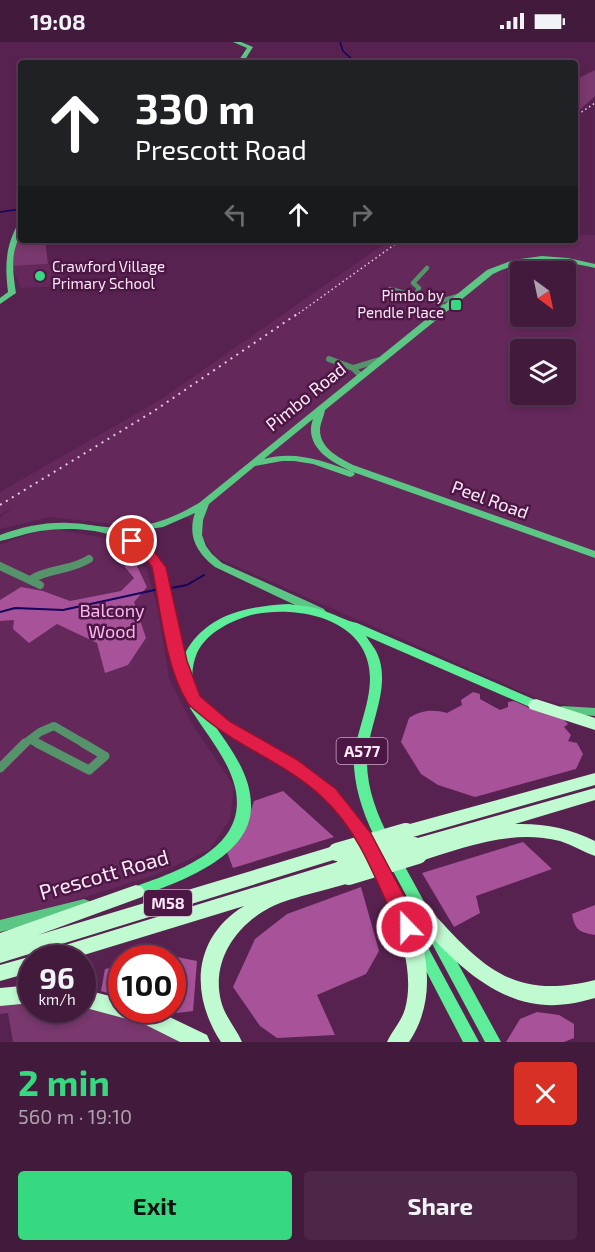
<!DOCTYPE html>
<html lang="en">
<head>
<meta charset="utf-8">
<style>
  :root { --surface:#421a3c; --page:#4c2747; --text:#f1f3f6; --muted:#aea1af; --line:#5a3856; --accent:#36d880 }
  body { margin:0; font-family:"Exo 2",sans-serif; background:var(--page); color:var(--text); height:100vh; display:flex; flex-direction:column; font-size:22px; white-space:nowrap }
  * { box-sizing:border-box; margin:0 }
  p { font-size:20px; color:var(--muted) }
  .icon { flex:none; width:33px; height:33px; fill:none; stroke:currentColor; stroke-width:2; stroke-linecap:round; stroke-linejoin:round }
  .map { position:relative; height:1000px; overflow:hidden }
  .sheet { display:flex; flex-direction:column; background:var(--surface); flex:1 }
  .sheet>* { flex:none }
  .top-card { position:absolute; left:18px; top:18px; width:560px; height:183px; border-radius:6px; box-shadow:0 3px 9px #0003,0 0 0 2px var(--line); background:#202124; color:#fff; overflow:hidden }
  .needle { width:39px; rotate:147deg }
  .buttons { position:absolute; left:510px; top:219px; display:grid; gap:12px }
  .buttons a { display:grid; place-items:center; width:66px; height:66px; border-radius:6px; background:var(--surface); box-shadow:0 3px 9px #0003,0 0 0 2px var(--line); font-size:30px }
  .speed { position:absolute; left:18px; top:903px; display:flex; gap:12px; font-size:30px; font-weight:700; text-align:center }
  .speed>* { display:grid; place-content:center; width:78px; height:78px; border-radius:50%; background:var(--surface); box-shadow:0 3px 9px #0003,0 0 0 2px var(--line); line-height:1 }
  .speed small { font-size:15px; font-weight:400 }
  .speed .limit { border:9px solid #d22; background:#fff; color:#111 }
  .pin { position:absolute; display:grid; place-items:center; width:51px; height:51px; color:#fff; margin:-26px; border:3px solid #fff; border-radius:50%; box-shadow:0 2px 6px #0007 }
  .me { position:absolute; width:66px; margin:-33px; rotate:338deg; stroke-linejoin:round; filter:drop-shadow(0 0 4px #0008) }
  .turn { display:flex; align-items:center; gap:21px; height:126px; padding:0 18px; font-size:27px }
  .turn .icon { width:78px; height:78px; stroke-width:2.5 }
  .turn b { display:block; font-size:42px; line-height:51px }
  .lanes { display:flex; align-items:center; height:57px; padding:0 18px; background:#0003; justify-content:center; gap:30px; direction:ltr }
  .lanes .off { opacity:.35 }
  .round { display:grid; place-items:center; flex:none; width:63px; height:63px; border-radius:6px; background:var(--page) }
  .head { display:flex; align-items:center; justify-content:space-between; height:102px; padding:0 18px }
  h1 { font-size:36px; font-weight:700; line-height:45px; color:var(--accent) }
  .cta { display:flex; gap:12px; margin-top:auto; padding:12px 18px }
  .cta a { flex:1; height:69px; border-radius:6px; background:var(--accent); color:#111; font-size:24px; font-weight:700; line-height:69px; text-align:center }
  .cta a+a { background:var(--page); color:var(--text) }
  .status { display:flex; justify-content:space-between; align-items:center; height:42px; padding:0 30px; background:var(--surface); direction:ltr }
  .status svg { height:16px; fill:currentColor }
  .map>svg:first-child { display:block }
  .built { fill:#65285b; fill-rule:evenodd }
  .green { fill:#79386e }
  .forest { fill:#a75299 }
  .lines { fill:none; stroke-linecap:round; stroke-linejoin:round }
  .stream-far1 { stroke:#12025d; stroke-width:1.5 }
  .stream { stroke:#12025d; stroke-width:2 }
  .street-far3 { stroke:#55946b; stroke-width:4.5 }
  .street-far2 { stroke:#55946b; stroke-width:6 }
  .street-far1 { stroke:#55946b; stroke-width:8 }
  .street { stroke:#55946b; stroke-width:9 }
  .secondary { fill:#5cc685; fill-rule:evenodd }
  .primary { fill:#5eed98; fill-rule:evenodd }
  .highway { fill:#c0fad1; fill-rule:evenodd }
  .rail-far1 { stroke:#e5cbdf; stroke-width:1.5; stroke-dasharray:1.5 3; stroke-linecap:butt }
  .rail { stroke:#e5cbdf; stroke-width:2; stroke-dasharray:2 5; stroke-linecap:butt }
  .highway-bridge { stroke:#c0fad1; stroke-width:18 }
  .route { fill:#e11d48; stroke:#92132f; stroke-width:1.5 }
  .poi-dot { fill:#36d880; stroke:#4d1745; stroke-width:2 }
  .labels { text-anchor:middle; stroke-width:5; stroke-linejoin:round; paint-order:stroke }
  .far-poi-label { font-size:15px; fill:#fde8f8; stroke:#4d1745; text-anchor:start }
  .shield { fill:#4d1745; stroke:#c8a9c2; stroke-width:1.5 }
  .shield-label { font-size:16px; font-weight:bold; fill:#fde8f8 }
  .street-label { font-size:18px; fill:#fde8f8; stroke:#4d1745 }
  .park-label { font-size:18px; fill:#fcb8ee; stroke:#4d1745 }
  .near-street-label { font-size:21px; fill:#fde8f8; stroke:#4d1745 }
</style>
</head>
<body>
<div class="status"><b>19:08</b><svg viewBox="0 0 49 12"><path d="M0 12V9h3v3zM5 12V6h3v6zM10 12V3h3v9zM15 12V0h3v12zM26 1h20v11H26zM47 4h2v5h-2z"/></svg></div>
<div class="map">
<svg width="595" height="1000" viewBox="0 0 595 1000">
  <rect width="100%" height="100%" fill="#582250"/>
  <path class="built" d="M 575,192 L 595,193 L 595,669 L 539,657 L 217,516 L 188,476 L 125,483 L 49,475 L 0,487 L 0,476 L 12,466 L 0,473 L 0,450 L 160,358 L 390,198 L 574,198 ZM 520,230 L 566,230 L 566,274 L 520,274 ZM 520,308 L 566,308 L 566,352 L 520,352 Z
    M 59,222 L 66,244 L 21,246 L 12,224 Z
    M 58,488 L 111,497 L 131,507 L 147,528 L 158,568 L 169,637 L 192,682 L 234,744 L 230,777 L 209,808 L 155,833 L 0,882 L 0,503 L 35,490 Z"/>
  <path class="green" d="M 595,28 L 595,54 L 575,72 L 575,38 Z
    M 21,189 L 21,198 L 45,198 L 48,222 L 12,224 L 13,201 Z
    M 31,960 L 32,968 L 82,968 L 83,964 C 119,971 151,983 184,1000 L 13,1000 L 8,971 L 0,972 L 0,961 Z"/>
  <path class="forest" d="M 124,524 L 137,524 L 147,545 L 134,560 L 146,596 L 128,623 L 105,631 L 97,601 L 57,582 L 29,601 L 13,587 L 14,578 L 0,579 L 0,558 L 21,545 L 43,549 L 70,559 L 121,549 L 134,536 Z
    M 473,650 L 480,652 L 480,657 L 500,668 L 508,665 L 508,660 L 514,659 L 536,669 L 541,666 L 560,674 L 568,682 L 564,685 L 571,693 L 568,699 L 577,701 L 583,712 L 576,727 L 475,755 L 438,743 L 421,732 L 401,700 L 409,676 C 421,668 433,667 447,671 L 462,663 L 461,658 Z
    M 283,749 L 334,795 L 233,826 L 227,810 L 243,792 L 254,759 Z
    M 523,800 L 552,827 L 476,854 L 480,871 L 454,885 L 422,831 Z
    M 361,845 L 379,909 L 366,932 L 317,953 L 335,993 L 277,996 L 260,984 L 233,945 L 255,897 L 287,872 Z
    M 595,863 L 595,893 C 580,890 575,889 572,872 Z
    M 177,915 L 197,919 L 193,969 L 177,971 L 165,968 L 172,968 L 172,916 L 166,916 Z
    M 121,924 L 121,955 L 101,949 L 105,927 Z
    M 537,970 L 559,973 L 574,982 L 574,996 L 564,1000 L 506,1000 L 520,977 Z"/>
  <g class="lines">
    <path class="stream-far1" d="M 340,0 L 343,9 L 356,21
      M 0,170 L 21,167"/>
    <path class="stream" d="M 171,546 L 187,543 L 204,533
      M 0,570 L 15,566 L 63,568 L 159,547"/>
    <path class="street-far3" d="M 390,247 L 438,260 L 445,266
      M 415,254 L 419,246 L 413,241 L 427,226
      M 438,260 L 461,253"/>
    <path class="street-far2" d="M 329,317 L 353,326 L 361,334
      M 353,326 L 379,318"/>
    <path class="street-far1" d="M 0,524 L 40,543
      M 30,538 C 48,526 71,529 89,517
      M 31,698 L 40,702
      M 24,702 L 40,690 L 54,684 L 85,702"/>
    <path class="street" d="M 37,701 L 89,728 L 105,714 L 83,701
      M 0,726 L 25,701"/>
    <path class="secondary" d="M 233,0 L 241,0 L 253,5 L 243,21 L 237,21 L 247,6 Z
      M 18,182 L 21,182 C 21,192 16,201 14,211 C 12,224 14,238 16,251 L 0,262 L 0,256 L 8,250 C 5,225 5,205 18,182 Z
      M 542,214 L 568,216 L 595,222 L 595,226 C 559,218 527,215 493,232 L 325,368 C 324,374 321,380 320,386 C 319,406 338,415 353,423 L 595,509 L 595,516 L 353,430 L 355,432 L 353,434 L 350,435 L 313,422 L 294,419 L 282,419 L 255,424 L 209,462 L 203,478 L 202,493 L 206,504 L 212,512 L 222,521 L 309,560 L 324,567 L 326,570 L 324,573 L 316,573 L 215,525 C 197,511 187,494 195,471 L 163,485 L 125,491 L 137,497 L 154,510 L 166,531 L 191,638 L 189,641 L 181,641 L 179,638 C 173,612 168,587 162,561 C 160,551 159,539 155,529 C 135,488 81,483 40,489 C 26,491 14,496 0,499 L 0,493 C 22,485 45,480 69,481 C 82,481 94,484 106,485 C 119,486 135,485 148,482 C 166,479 183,470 199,461 L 487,228 L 513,218 ZM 313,377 C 303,405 332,421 353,430 C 324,419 295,408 264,417 Z
      M 563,664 L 595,666 L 595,674 L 559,671 L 557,668 L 559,665 Z
      M 84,857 L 89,859 L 91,863 L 89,867 L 0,890 L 0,878 Z"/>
    <path class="primary" d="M 289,562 C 300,564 311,564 322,568 C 334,572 346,579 357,581 L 540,660 L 542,663 L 540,666 L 532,666 L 366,594 C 369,599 373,604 376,609 C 393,642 369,681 367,715 C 366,745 377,773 391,799 L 389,803 L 384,804 L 379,803 C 366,779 356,753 354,725 C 353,695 370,667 370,636 C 370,577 298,562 251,573 C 231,579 207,590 197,611 C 192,623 190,639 196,651 C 216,686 290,711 323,737 C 346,755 362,779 376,805 L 374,809 L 369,810 L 364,809 C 350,783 333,759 310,741 C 280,719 245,706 215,684 C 231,707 251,733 251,763 C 253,814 180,840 141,854 L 136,856 L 131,854 L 129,850 L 131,846 C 185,827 262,801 229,728 C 219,706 203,687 190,666 L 192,663 C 187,656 183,650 181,643 C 174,609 205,580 234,571 C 252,565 270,563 289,562 Z
      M 393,810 L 398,812 L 501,1000 L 485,1000 L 386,816 L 388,812 Z
      M 378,816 L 383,818 L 410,872 L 408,876 L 403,878 L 398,876 L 371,822 L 373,818 Z
      M 419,896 L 424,898 L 479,1000 L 463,1000 L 412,902 L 414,898 Z"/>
    <path class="highway" d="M 536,657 L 595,676 L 595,688 L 530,667 L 528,663 L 530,659 Z
      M 595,731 L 595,743 L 406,797 L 400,795 L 397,790 L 400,785 L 406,783 Z
      M 595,746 L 595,758 L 515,782 C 542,781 570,786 595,799 L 595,814 C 583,810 573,803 560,799 C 511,787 465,805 418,820 L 412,818 L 409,813 L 411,810 L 405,804 L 408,799 L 414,797 Z
      M 337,803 L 343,805 L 346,810 L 343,815 L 0,921 L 0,891 L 130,845 L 136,843 L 142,845 L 145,850 L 142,855 L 38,893 Z
      M 344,818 L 350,820 L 353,825 L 352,828 L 355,829 L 358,834 L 355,839 C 330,848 294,854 271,865 C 236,883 211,919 221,959 C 225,975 236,986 242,1000 L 221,1000 C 190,953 192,896 244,864 L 74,916 L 39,916 L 42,910 L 49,908 Z
      M 401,859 L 408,862 C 429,905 437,959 409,1000 L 387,1000 C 392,989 401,980 405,967 C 414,934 402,899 392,867 L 394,862 Z
      M 426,868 L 433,871 C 484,927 515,958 595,938 L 595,956 C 586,958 577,961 568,962 C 505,971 458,925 419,881 L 417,876 L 419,871 Z
      M 32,914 L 39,916 L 32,916 L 32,930 L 0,939 L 0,923 Z
      M 32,943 L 32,961 L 0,964 L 0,946 Z
      M 82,947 L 122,957 L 122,968 L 155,968 L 207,993 L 210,1000 L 180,1000 L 142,981 L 82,965 Z"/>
    <path class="rail-far1" d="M 574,75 L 595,61
      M 295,274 L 401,198"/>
    <path class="rail" d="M 0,463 L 154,369 L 297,272"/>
    <path class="highway-bridge" d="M 337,810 L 406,790
      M 344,825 L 414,804
      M 349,834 L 418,813"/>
  </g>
  <path class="route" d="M 132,495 L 153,508 L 166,525 L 187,619 L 200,654 L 229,679 L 296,717 L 336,747 L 370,790 L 411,867 L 416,885 L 414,890 L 407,893 L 400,890 C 378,845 362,792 323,756 C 288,722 239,706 202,674 C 197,669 189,665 186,658 C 165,623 160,565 152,525 L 144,514 L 125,499 Z"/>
  <g class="poi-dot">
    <circle cx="40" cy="234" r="6"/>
    <rect x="450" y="257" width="12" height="12" rx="3"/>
  </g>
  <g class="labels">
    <g class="far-poi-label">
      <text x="52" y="230">Crawford Village<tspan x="52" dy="17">Primary School</tspan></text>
      <text x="444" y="259" text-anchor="end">Pimbo by<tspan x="444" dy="17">Pendle Place</tspan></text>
    </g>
    <g class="shield">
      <rect x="336.5" y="696" width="51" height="26" rx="4.5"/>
      <rect x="144" y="848" width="48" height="26" rx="4.5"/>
    </g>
    <g class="shield-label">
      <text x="362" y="715">A577</text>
      <text x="168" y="867">M58</text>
    </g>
    <g class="street-label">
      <text transform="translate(306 355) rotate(-39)" y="6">Pimbo Road</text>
      <text transform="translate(490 458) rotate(20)" y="6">Peel Road</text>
    </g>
    <g class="park-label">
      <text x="112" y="575">Balcony<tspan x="112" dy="21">Wood</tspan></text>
    </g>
    <g class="near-street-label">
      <text transform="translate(104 833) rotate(-16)" y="7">Prescott Road</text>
    </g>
  </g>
</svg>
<div class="buttons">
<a><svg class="needle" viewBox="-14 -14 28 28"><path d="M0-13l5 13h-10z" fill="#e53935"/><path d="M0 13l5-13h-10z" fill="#aea1af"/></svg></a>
<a><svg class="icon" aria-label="layers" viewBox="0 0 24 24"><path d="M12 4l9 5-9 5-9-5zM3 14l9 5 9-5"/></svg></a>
</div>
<div class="speed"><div>96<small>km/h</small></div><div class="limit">100</div></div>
<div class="pin" style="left:132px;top:499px;background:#d93025"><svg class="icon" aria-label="arrive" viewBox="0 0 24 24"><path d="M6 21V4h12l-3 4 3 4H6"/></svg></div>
<svg class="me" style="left:407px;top:885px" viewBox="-20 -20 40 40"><circle r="17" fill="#e11d48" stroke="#fff" stroke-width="3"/><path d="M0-11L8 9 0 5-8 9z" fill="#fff"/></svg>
<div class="top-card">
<div class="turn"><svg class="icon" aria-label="ahead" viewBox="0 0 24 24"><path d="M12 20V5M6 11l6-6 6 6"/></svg><div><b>330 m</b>Prescott Road</div></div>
<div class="lanes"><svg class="icon off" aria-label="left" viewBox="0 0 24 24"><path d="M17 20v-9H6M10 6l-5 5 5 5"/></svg><svg class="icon" aria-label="ahead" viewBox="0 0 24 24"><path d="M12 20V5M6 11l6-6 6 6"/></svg><svg class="icon off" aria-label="right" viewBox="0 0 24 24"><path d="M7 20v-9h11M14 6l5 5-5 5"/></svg></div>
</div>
</div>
<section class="sheet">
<div class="head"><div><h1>2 min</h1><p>560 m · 19:10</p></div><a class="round" style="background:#d93025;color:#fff"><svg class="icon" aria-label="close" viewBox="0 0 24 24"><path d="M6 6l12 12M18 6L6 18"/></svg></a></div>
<div class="cta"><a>Exit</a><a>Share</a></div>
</section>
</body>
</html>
